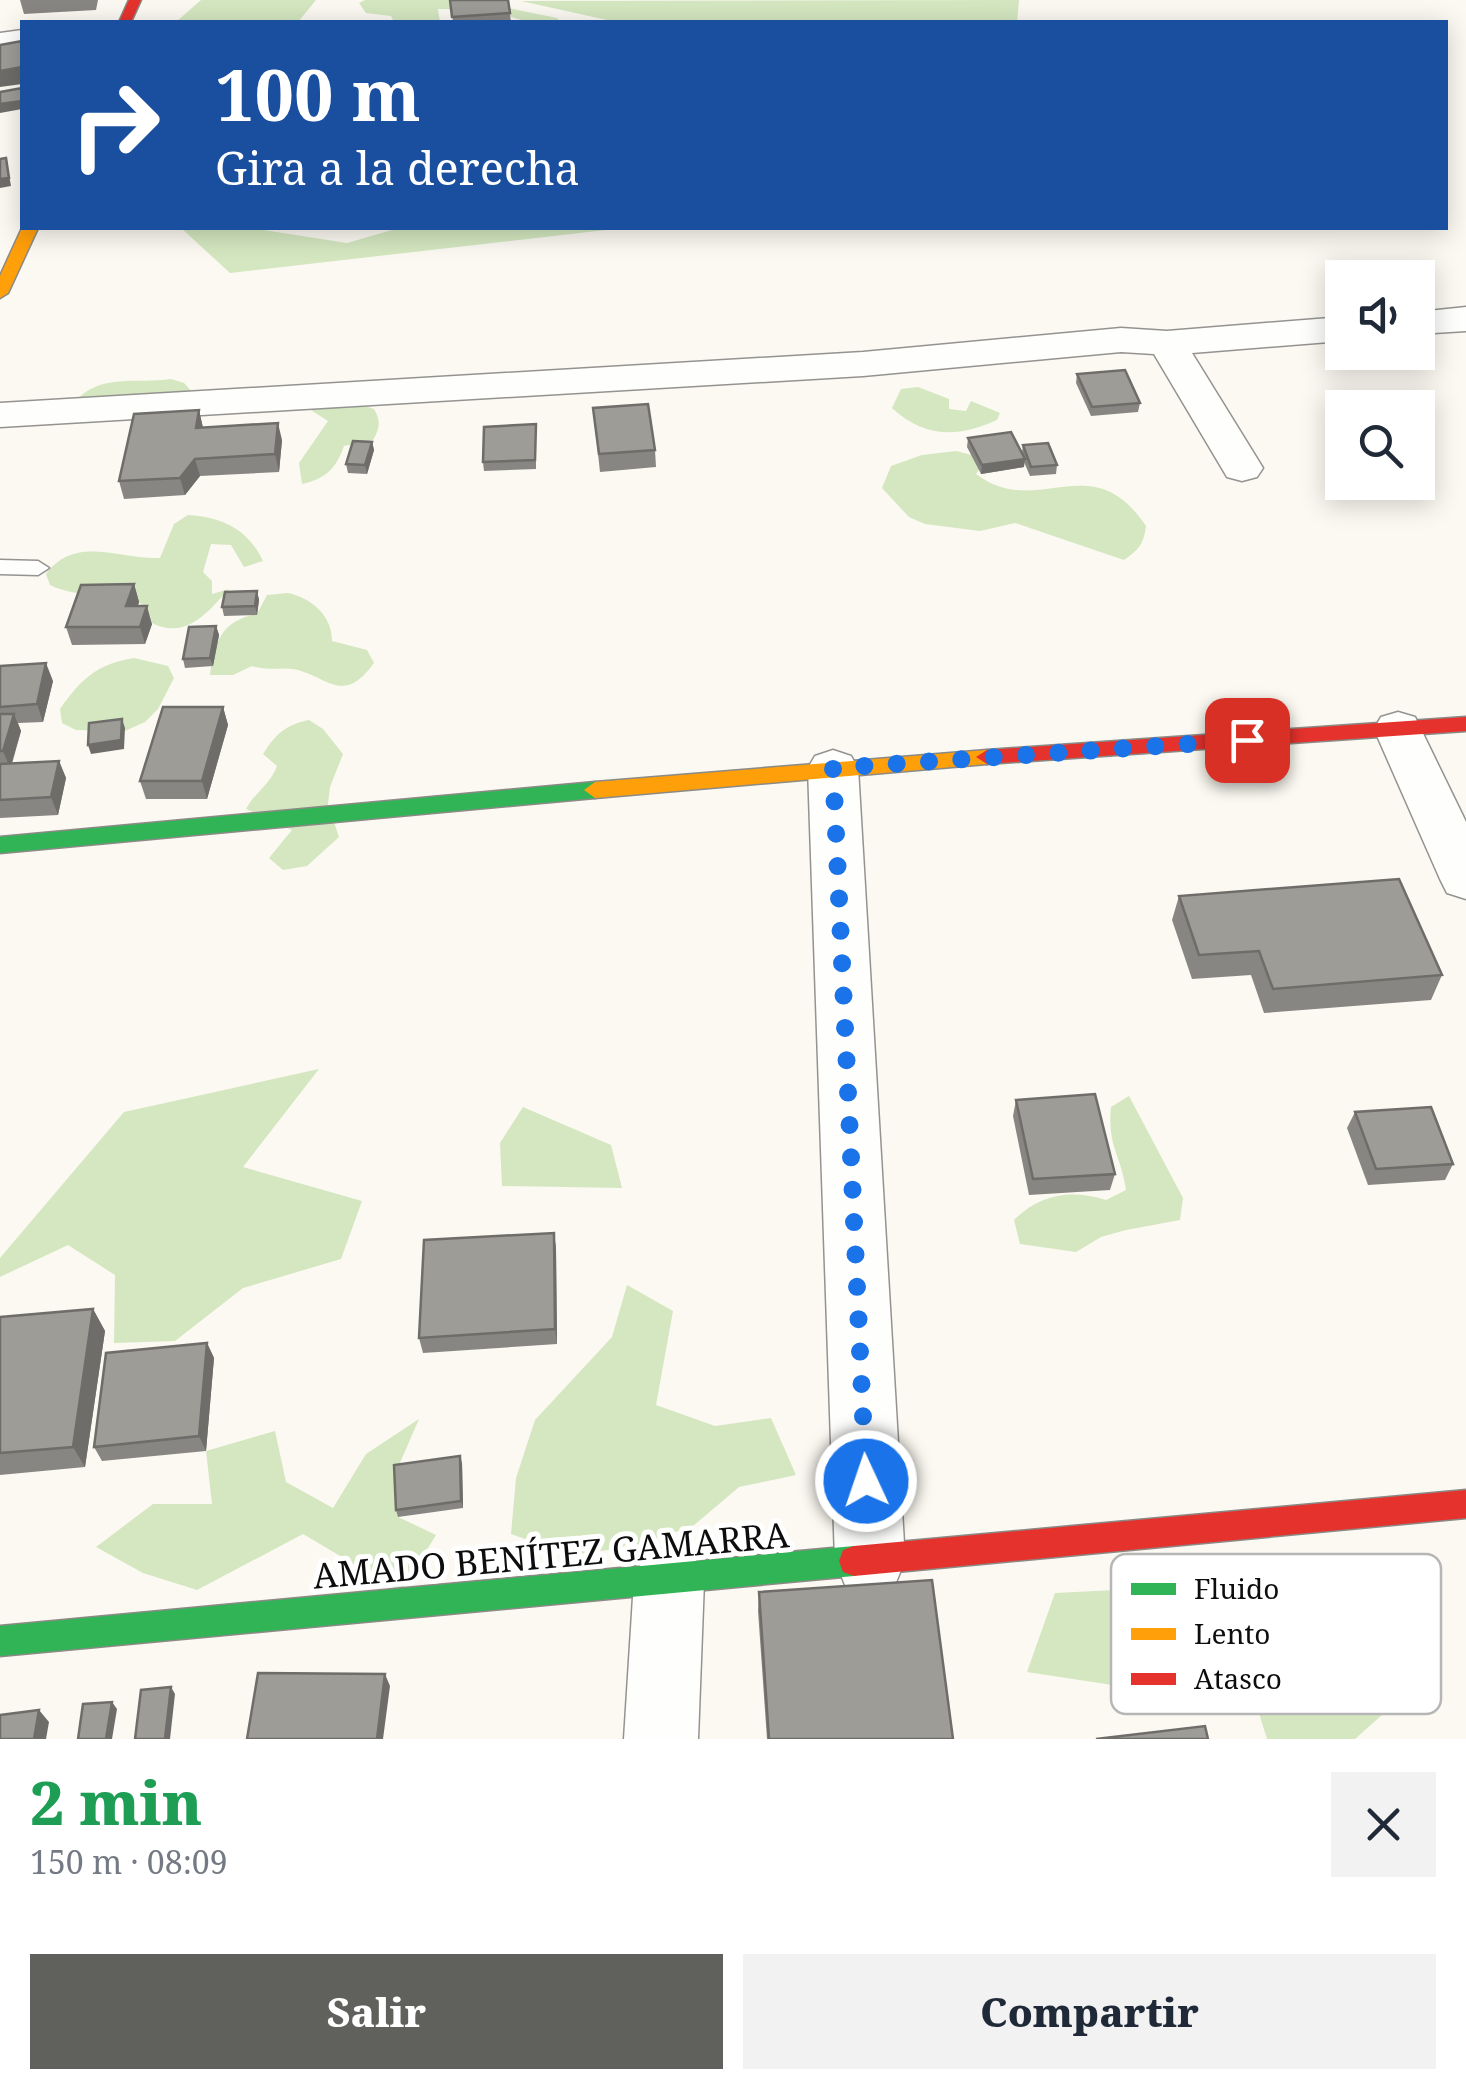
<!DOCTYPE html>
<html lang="es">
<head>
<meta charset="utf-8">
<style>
  :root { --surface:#fff; --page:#f2f2f3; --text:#1f2937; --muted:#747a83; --accent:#60605d }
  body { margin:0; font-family:"Noto Serif",serif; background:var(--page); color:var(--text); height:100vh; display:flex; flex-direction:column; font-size:38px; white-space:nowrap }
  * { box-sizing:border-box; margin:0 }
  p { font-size:32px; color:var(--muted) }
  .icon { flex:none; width:55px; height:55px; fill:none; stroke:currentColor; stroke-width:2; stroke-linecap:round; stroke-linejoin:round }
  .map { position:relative; height:1739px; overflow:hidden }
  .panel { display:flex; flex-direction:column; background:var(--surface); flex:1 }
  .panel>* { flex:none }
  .top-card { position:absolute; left:20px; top:20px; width:1428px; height:210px; border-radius:0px; box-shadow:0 5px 25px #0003; background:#1a4fa0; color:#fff; overflow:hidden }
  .buttons { position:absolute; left:1325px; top:260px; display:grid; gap:20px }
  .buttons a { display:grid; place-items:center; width:110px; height:110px; border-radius:0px; background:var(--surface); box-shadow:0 5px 25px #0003; font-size:50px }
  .pin { position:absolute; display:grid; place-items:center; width:85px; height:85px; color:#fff; margin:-42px; border-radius:20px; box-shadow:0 5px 15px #0006 }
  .me { position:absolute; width:110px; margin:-55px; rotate:357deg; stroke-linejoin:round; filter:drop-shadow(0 0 8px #0008) }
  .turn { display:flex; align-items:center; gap:35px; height:210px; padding:0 30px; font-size:45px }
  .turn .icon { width:130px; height:130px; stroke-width:2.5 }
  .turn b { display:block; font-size:70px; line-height:85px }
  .round { display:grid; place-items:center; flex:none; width:105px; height:105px; border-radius:0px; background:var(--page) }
  .summary { display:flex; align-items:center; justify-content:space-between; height:170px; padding:0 30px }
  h1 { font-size:60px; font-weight:800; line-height:75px; color:#1e9e55 }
  .action { display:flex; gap:20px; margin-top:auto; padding:20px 30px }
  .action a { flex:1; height:115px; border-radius:0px; background:var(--accent); color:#fff; font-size:40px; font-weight:800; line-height:115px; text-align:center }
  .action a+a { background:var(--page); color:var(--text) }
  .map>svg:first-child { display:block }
  .forest { fill:#d4e7c0 }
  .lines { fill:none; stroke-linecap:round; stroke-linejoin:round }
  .lane-casing { stroke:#949390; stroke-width:3 }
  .street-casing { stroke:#949390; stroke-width:3 }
  .fast-casing { stroke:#8b8a86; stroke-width:3 }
  .slow-casing { stroke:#8b8a86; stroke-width:3 }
  .jam-casing { stroke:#8b8a86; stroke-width:3 }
  .lane { fill:#fefefd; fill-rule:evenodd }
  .street { fill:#fefefd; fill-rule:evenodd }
  .fast { fill:#30b455; fill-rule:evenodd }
  .slow { fill:#ff9f0a; fill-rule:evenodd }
  .jam { fill:#e5322d; fill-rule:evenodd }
  .wall { fill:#888682 }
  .shaded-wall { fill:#6f6d6a }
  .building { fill:#9e9c97; stroke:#6f6d6a; stroke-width:2.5 }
  .route { stroke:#1a73e8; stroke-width:18; stroke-dasharray:0 32.4 }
  .labels { text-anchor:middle; stroke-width:10; stroke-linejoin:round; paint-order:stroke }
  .near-street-label { font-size:35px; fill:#0d0d0d; stroke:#fff }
  .key { fill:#fff; stroke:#b6b6b6; stroke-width:2.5 }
  .key-label { font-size:28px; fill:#0d0d0d }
</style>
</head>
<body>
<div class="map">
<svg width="1466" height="1739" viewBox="0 0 1466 1739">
  <rect width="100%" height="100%" fill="#fbf9f1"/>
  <path class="forest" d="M 201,0 L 316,0 L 298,22 L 176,22 Z
    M 365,0 L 492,0 L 508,8 L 557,18 L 560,22 L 527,22 L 491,10 L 438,9 L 440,22 L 394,22 L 391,16 L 366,13 L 359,3 Z
    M 1019,0 L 1017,22 L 616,22 L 521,1 Z
    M 181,228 L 250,228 L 347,243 L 399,228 L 623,228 L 230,273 Z
    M 171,379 L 184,383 L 191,391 L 185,401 L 75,402 C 98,373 138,384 171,379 Z
    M 918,387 L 949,399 L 949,409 L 966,411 L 971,401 L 1000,413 L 997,420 C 957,438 925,438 892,408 L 901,389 Z
    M 359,404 L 374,409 C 381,421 380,428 373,440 L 344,446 C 336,469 325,479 302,484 L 299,463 L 328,421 L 306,407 Z
    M 956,451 L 972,455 L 983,464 L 976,474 C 1038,521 1091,444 1146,526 C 1144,543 1139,550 1124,560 L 1015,523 L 980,531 L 925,524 L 909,517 L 882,488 L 891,466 L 922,455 Z
    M 188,515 C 222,517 248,529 263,561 L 244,567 L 231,545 L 211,544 L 203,572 L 212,581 L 212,594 L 229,589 C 207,613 186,640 152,623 C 150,615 149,607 140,603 C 118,592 78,599 50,585 L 46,574 C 76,534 119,560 160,558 L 174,524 Z
    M 288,593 C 311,598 332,615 332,641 L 367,650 L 374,663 C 342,707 327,675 293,669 C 278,667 267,671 252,666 L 233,675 L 210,675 C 214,642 222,620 257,614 L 267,595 Z
    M 134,658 L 168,666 L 174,678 L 158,709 L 145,722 L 125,731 L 76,730 L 62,723 L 60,709 C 81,679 97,664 134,658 Z
    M 309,720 L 323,729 L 343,754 L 330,787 L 328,804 L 339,837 L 307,866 L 283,870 L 269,858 L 292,830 L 246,809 C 256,791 270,785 277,766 L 263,754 C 276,734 285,725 309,720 Z
    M 319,1069 L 243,1167 L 362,1201 L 341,1259 L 243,1288 L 175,1341 L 114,1343 L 115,1275 L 68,1245 L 0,1277 L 0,1258 L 124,1112 Z
    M 1129,1096 L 1183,1198 L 1180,1220 L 1126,1230 L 1101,1237 L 1076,1252 L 1020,1244 L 1014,1220 C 1040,1194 1071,1189 1106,1200 L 1126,1190 C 1121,1155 1107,1146 1111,1107 Z
    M 523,1107 L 611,1145 L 622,1188 L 502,1186 L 500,1143 Z
    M 627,1285 L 673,1311 L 656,1405 L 715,1426 L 771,1418 L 796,1475 L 739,1487 L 693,1526 L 631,1547 L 570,1555 L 511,1534 L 516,1478 L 535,1420 L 612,1337 Z
    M 419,1419 L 396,1472 L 398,1517 L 436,1535 L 401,1592 L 303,1534 L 197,1590 L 143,1573 L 96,1547 L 153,1504 L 212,1504 L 206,1451 L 275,1431 L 286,1482 L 333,1508 L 366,1454 Z
    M 1418,1575 L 1419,1682 L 1355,1739 L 1267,1739 L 1257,1707 L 1027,1672 L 1055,1593 Z"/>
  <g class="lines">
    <g class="lane-casing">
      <path id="lane" d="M 0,560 L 38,561 L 49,568 L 38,575 L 0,574 Z"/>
    </g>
    <g class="street-casing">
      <path id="street" d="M 22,30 L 22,48 L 0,51 L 0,33 Z
        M 1466,307 L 1466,331 L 1418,334 L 1418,312 Z
        M 1342,317 L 1342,341 L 1192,353 L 1263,468 L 1257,477 L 1242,481 L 1227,477 L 1154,354 L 1121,352 L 863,376 L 0,427 L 0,403 L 863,352 L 1121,328 L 1167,331 Z
        M 1398,712 L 1415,717 L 1466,822 L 1466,899 L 1447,893 L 1440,879 L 1374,729 L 1381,717 Z
        M 833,750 L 851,756 L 858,768 L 905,1560 L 895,1585 L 870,1595 L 845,1585 L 835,1560 L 808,768 L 815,756 Z
        M 669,1546 L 694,1556 L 704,1581 L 698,1739 L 624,1739 L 634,1581 L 644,1556 Z"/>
    </g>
    <g class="fast-casing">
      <path id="fast" d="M 595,782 L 606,790 L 595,798 L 0,853 L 0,837 Z
        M 854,1546 L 865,1550 L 869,1561 L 865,1572 L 854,1576 L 0,1656 L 0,1626 Z"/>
    </g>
    <g class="slow-casing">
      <path id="slow" d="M 22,228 L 38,228 L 8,293 L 0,298 L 0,276 Z
        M 987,750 L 998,757 L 987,764 L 595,798 L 584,790 L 595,782 Z"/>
    </g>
    <g class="jam-casing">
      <path id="jam" d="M 129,0 L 141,0 L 131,22 L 119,22 Z
        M 1466,717 L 1466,731 L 987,764 L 976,757 L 987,750 Z
        M 1466,1490 L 1466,1518 L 854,1576 L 843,1572 L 839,1561 L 843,1550 L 854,1546 Z"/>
    </g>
    <use href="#lane" class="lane"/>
    <use href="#street" class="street"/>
    <use href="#fast" class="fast"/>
    <use href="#slow" class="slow"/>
    <use href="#jam" class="jam"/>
  </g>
  <path class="wall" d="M 20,0 L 98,0 L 96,10 L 24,14 Z
    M 450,0 L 508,0 L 511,22 L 453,22 Z
    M 1077,374 L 1140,403 L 1138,412 L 1091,416 L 1076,383 Z
    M 593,408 L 655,450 L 656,467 L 600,472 Z
    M 199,410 L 203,428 L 282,440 L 279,472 L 200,476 L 185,495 L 124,499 L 119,481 Z
    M 536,424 L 536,469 L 484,471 L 483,462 Z
    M 968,438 L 1022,452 L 1023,445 L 1057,465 L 1056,474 L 1030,476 L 1024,462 L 1024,467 L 981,474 L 967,447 Z
    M 372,442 L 374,450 L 367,474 L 348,473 L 346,464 Z
    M 134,584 L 139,602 L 138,606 L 152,624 L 145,644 L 72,645 L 66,627 Z
    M 257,591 L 259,600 L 257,615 L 224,616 L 222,607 Z
    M 216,626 L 219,635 L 213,666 L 185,668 L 183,659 Z
    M 0,666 L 53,681 L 43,722 L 18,723 L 21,731 L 12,764 L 59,761 L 66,778 L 58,815 L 0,818 Z
    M 223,707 L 228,725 L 207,799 L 146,799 L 140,781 Z
    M 1179,896 L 1442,975 L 1431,1000 L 1264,1013 L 1251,975 L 1192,979 L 1172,920 Z
    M 1016,1100 L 1115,1174 L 1110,1190 L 1029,1195 L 1013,1116 Z
    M 1355,1112 L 1453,1164 L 1445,1180 L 1368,1185 L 1347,1128 Z
    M 554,1233 L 556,1249 L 557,1344 L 423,1353 L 419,1338 Z
    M 93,1309 L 105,1331 L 85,1467 L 0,1475 L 0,1317 Z
    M 207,1343 L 214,1358 L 206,1451 L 102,1461 L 94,1447 Z
    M 462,1463 L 463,1508 L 398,1517 L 396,1510 Z
    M 759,1592 L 953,1739 L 767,1739 L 758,1611 Z"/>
  <path class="shaded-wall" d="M 22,67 L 22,84 L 0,87 L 0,71 Z
    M 22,101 L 22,109 L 0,113 L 0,104 Z
    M 6,158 L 11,186 L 0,188 L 0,179 Z
    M 199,410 L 203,428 L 196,428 Z
    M 278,423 L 282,440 L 279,472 L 275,454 Z
    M 372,442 L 374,450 L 367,474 L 365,465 Z
    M 195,459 L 200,476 L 185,495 L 180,478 Z
    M 1025,459 L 1024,467 L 981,474 L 982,465 Z
    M 134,584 L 139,602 L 131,624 L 126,606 Z
    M 257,591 L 259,600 L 257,615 L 255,606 Z
    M 147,606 L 152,624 L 145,644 L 140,627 Z
    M 216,626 L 219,635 L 213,666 L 210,658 Z
    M 46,663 L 53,681 L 43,722 L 37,704 Z
    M 223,707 L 228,725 L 207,799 L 202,781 Z
    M 14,714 L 21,731 L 10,768 L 3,751 Z
    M 122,719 L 125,728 L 124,749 L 91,754 L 88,745 Z
    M 59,761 L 66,778 L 58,815 L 51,797 Z
    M 554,1233 L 556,1249 L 557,1344 L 555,1329 Z
    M 93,1309 L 105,1331 L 85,1467 L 73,1447 Z
    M 207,1343 L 214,1358 L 206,1451 L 199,1436 Z
    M 460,1456 L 462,1463 L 463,1508 L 461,1501 Z
    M 385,1674 L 390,1686 L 383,1739 L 377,1739 Z
    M 171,1687 L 175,1694 L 170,1739 L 165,1739 Z
    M 112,1702 L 117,1709 L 112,1739 L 106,1739 Z
    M 39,1710 L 49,1722 L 46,1739 L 34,1739 Z"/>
  <path class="building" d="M 450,0 L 508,0 L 510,13 L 452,17 Z
    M 22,41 L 22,67 L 0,71 L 0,45 Z
    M 22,88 L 22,101 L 0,104 L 0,92 Z
    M 6,158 L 9,178 L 0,179 L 0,159 Z
    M 1125,370 L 1140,403 L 1092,407 L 1077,374 Z
    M 648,404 L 655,450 L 599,454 L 593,408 Z
    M 199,410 L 196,428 L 278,423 L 275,454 L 195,459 L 180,478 L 119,481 L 134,414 Z
    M 536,424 L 535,460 L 483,462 L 484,427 Z
    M 1011,432 L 1025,459 L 982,465 L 968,438 Z
    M 353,441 L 372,442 L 365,465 L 346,464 Z
    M 1048,443 L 1057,465 L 1031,467 L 1023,445 Z
    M 134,584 L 126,606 L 147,606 L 140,627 L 66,627 L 81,585 Z
    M 257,591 L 255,606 L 222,607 L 225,592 Z
    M 216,626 L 210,658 L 183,659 L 189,627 Z
    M 46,663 L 37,704 L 0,707 L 0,666 Z
    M 163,707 L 223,707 L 202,781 L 140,781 Z
    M 0,714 L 14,714 L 3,751 L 0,751 Z
    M 122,719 L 121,740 L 88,745 L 89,723 Z
    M 59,761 L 51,797 L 0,800 L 0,764 Z
    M 1399,879 L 1442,975 L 1273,989 L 1259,951 L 1199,955 L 1179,896 Z
    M 1095,1094 L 1115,1174 L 1033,1179 L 1016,1100 Z
    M 1431,1107 L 1453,1164 L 1376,1169 L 1355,1112 Z
    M 554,1233 L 555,1329 L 419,1338 L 424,1240 Z
    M 93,1309 L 73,1447 L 0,1453 L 0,1317 Z
    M 207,1343 L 199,1436 L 94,1447 L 106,1353 Z
    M 460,1456 L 461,1501 L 396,1510 L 394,1465 Z
    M 932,1580 L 953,1739 L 769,1739 L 759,1592 Z
    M 258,1673 L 385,1674 L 377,1739 L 247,1739 Z
    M 171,1687 L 165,1739 L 135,1739 L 141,1690 Z
    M 112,1702 L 106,1739 L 78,1739 L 83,1704 Z
    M 39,1710 L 34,1739 L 0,1739 L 0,1715 Z
    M 1205,1726 L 1208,1739 L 1096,1739 Z"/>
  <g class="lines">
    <path class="route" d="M 866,1481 L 833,768 L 1247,740"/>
  </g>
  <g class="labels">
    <g class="near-street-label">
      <text transform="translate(551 1556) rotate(-5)" y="12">AMADO BENÍTEZ GAMARRA</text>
    </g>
  </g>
  <rect x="1111" y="1554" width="330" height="160" rx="15" class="key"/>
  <rect x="1131" y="1583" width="45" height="12" fill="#30b455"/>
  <rect x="1131" y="1628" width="45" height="12" fill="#ff9f0a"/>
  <rect x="1131" y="1673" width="45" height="12" fill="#e5322d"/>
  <g class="key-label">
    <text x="1194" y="1599">Fluido</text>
    <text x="1194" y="1644">Lento</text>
    <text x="1194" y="1689">Atasco</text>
  </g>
</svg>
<div class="buttons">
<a><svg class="icon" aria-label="sound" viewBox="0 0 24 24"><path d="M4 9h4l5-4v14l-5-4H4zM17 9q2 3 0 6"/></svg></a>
<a><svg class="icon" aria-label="search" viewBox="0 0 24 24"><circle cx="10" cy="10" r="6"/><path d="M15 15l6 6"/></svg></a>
</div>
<div class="pin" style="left:1247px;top:740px;background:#d93025"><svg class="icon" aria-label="arrive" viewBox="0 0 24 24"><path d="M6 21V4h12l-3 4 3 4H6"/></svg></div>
<svg class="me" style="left:866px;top:1481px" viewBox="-20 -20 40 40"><circle r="17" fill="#1a73e8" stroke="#fff" stroke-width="3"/><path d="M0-11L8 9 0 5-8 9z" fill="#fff"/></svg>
<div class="top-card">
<div class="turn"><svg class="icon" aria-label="right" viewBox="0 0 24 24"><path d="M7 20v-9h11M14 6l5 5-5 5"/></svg><div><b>100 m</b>Gira a la derecha</div></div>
</div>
</div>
<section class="panel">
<div class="summary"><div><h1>2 min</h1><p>150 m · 08:09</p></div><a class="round"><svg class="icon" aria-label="close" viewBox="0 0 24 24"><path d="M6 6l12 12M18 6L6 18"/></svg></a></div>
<div class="action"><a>Salir</a><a>Compartir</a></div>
</section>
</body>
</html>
